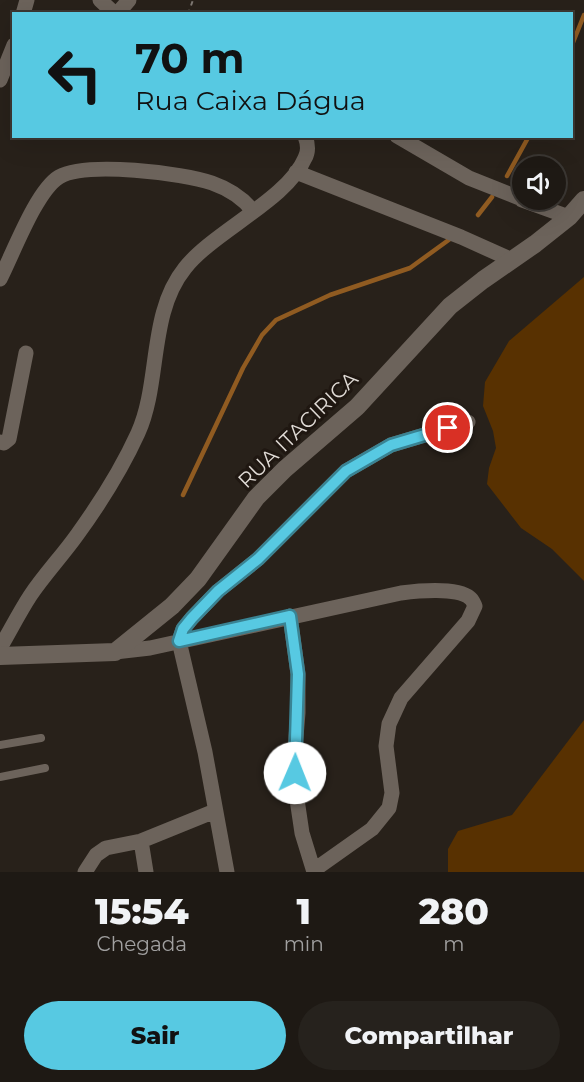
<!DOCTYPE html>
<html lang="pt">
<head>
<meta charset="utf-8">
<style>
  :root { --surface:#1e1914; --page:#26221d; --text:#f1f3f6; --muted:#a1a0a0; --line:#3c3834; --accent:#57c9e2 }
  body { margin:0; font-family:Montserrat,sans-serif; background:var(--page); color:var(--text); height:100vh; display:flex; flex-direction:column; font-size:22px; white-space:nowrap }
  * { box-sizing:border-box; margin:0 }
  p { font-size:20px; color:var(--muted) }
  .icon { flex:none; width:33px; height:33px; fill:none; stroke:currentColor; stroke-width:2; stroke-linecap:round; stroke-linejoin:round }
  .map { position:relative; height:872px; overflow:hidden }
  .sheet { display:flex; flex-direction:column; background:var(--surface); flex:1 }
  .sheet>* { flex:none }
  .guide { position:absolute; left:12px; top:12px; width:561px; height:126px; border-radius:0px; box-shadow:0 6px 24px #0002,0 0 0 2px var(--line); background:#57c9e2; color:#111; overflow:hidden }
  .tools { position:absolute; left:512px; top:156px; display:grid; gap:12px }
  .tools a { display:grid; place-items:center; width:54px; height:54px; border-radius:50%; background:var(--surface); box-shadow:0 6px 24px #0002,0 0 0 2px var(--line); font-size:30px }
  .pin { position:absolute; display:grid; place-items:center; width:51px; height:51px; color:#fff; margin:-26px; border:3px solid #fff; border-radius:50%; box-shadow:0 2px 6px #0007 }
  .me { position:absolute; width:66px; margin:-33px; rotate:1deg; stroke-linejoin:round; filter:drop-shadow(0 0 4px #0008) }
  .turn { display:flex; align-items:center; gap:21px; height:126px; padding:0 24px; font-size:27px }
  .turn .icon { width:78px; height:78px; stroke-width:2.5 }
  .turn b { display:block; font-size:42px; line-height:51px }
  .eta { display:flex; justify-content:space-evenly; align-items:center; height:102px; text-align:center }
  .eta b { font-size:36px; font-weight:800; line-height:42px }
  .button { display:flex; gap:12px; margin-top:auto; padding:12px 24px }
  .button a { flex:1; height:69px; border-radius:36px; background:var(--accent); color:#111; font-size:24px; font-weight:800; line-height:69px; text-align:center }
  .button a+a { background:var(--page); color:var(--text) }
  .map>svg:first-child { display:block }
  .green { fill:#583101 }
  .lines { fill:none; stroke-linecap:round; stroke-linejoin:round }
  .stream { stroke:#905b21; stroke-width:4.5 }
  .path { stroke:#7f7973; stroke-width:2; stroke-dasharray:4.5 4.5; stroke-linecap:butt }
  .service { stroke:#6c635b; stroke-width:8 }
  .minor { stroke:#6c635b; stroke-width:15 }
  .tertiary { stroke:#6c635b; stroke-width:18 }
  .route-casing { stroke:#398393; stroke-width:15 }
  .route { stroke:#57c9e2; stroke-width:10 }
  .labels { text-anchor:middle; stroke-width:6; stroke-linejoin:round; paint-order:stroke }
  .street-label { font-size:21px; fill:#dfdad5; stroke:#1f1711 }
</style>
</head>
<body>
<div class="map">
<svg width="584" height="872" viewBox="0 0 584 872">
  <rect width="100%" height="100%" fill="#28211a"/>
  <path class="green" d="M 584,277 L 584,581 L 552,549 L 521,528 L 487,484 L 489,468 L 496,448 L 493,431 L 483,406 L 485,382 L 509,341 Z
    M 584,720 L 584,872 L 448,872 L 448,849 L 458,831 L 512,815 Z"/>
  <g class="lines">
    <path class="stream" d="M 572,45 L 584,15
      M 507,176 L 529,136
      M 478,215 L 492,197
      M 183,495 L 243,368 L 262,335 L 276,320 L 330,295 L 410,268 L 450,239"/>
    <path class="path" d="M 188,14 L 193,0"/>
    <path class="service" d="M 0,745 L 41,738
      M 0,777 L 45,768"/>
    <path class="minor" d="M 100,0 L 115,14
      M 23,14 L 27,0
      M 117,14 L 129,0
      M 0,80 L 14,45
      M 397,136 L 469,178 L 522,199
      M 296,172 L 461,237 L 512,260
      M 522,200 L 569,217
      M 0,279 C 13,254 36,191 59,177 C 86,161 183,173 212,183 C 229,189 242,197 253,211
      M 0,442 L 4,443 L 9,439 L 26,353
      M 290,616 L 298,674 L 298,713 L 294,761 L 295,786 L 302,833 L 314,872
      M 0,648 C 10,631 19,613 30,596 C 44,575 62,556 77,535 C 98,506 123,466 138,433 C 161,382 148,314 185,268 C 213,232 288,199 305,158 C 309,151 308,144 305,136
      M 115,652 L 150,648 L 401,593 C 417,591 457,587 470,598 C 472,599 474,604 475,606 L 468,621 L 401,698 L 389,724 L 386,746 L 392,793 L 389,808 L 372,829 L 314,870
      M 141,841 L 146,872
      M 85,872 L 96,855 L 106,848 L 141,841 L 215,811
      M 227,872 L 205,752 L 179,641 L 183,629 L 192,618 L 218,591 L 258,559 L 346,471 L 391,445 L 468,422"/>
    <path class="tertiary" d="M 0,656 L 115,652 L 172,606 L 198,579 L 256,498 L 285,469 L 357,407 L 450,306 L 483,280 L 535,244 L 569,217 L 584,200"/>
  </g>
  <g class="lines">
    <g class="route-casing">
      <path id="route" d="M 295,773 L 298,674 L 290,616 L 179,641 L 183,629 L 192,618 L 218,591 L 258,559 L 346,471 L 391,445 L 448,428"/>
    </g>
    <use href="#route" class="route"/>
  </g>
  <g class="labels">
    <g class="street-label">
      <text transform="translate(298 430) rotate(-44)" y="7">RUA ITACIRICA</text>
    </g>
  </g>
</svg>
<div class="tools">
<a><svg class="icon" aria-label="sound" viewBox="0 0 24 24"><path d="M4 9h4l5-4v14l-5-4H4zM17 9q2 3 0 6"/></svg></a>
</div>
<div class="pin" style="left:448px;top:428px;background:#d93025"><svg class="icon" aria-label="arrive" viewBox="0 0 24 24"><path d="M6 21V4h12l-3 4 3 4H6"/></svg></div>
<svg class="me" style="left:295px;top:773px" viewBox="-20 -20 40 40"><circle r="19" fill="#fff"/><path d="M0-13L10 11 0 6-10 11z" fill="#57c9e2"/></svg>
<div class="guide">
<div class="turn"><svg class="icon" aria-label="left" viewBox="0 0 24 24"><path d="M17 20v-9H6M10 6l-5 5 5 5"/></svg><div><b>70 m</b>Rua Caixa Dágua</div></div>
</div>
</div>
<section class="sheet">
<div class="eta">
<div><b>15:54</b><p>Chegada</p></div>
<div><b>1</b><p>min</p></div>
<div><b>280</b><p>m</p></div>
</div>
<div class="button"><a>Sair</a><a>Compartilhar</a></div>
</section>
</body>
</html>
